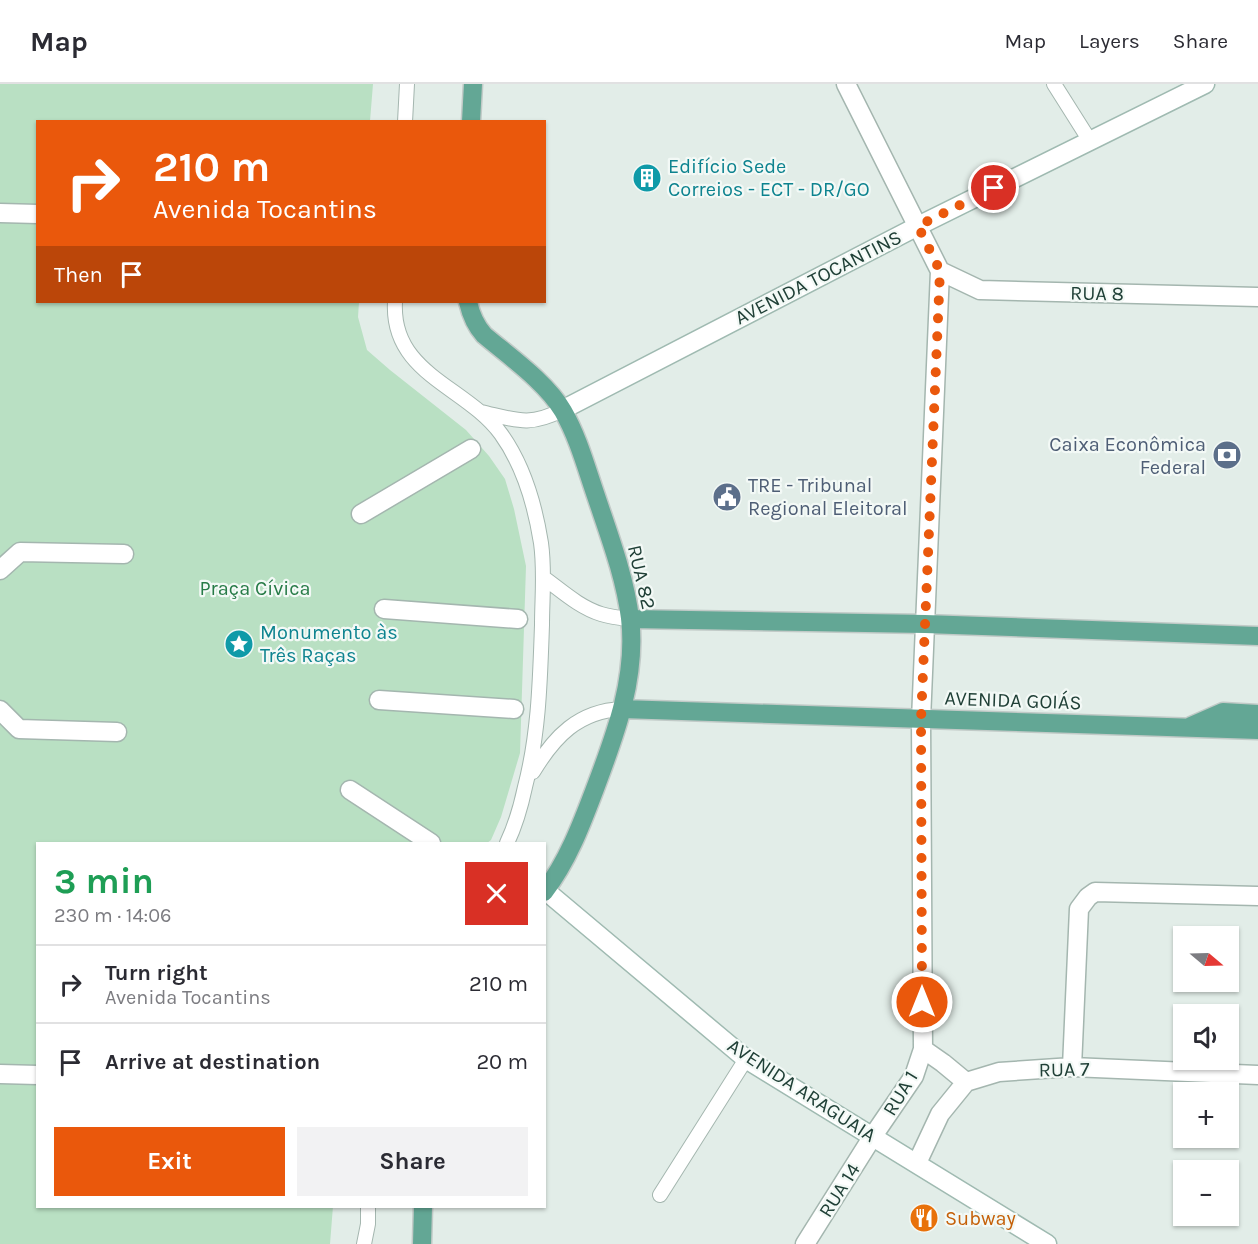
<!DOCTYPE html>
<html lang="en">
<head>
<meta charset="utf-8">
<style>
  :root { --surface:#fff; --page:#f2f2f3; --text:#2b2b33; --muted:#7c7c81; --line:#e1e1e2; --accent:#ea580c }
  body { margin:0; font-family:Karla,sans-serif; background:var(--page); color:var(--text); height:100vh; display:flex; flex-direction:column; font-size:22px; white-space:nowrap }
  * { box-sizing:border-box; margin:0 }
  p { font-size:20px; color:var(--muted) }
  .icon { flex:none; width:33px; height:33px; fill:none; stroke:currentColor; stroke-width:2; stroke-linecap:round; stroke-linejoin:round }
  .map { position:relative; flex:1; overflow:hidden }
  .drawer { position:absolute; left:36px; top:758px; width:510px; height:366px; display:flex; flex-direction:column; background:var(--surface); border-radius:0px; box-shadow:0 2px 4px #0004 }
  .drawer>* { flex:none }
  .banner { position:absolute; left:36px; top:36px; width:510px; height:183px; border-radius:0px; box-shadow:0 2px 4px #0004; background:#ea580c; color:#fff; overflow:hidden }
  .needle { width:39px; rotate:109deg }
  .fabs { position:absolute; left:1173px; top:842px; display:grid; gap:12px }
  .fabs a { display:grid; place-items:center; width:66px; height:66px; border-radius:0px; background:var(--surface); box-shadow:0 2px 4px #0004; font-size:30px }
  .pin { position:absolute; display:grid; place-items:center; width:51px; height:51px; color:#fff; margin:-26px; border:3px solid #fff; border-radius:50%; box-shadow:0 2px 6px #0007 }
  .me { position:absolute; width:66px; margin:-33px; rotate:0deg; stroke-linejoin:round; filter:drop-shadow(0 0 4px #0008) }
  .turn { display:flex; align-items:center; gap:21px; height:126px; padding:0 18px; font-size:27px }
  .turn .icon { width:78px; height:78px; stroke-width:2.5 }
  .turn b { display:block; font-size:42px; line-height:51px }
  .then { display:flex; align-items:center; height:57px; padding:0 18px; background:#0003; gap:12px; font-size:22px }
  .round { display:grid; place-items:center; flex:none; width:63px; height:63px; border-radius:0px; background:var(--page) }
  .head { display:flex; align-items:center; justify-content:space-between; height:102px; padding:0 18px }
  h1 { font-size:36px; font-weight:700; line-height:45px; color:#1e9e55 }
  .primary-button { display:flex; gap:12px; margin-top:auto; padding:12px 18px }
  .primary-button a { flex:1; height:69px; border-radius:0px; background:var(--accent); color:#fff; font-size:24px; font-weight:700; line-height:69px; text-align:center }
  .primary-button a+a { background:var(--page); color:var(--text) }
  ul { padding:0; list-style:none }
  li { display:flex; align-items:center; gap:18px; height:78px; padding:0 18px; border-top:2px solid var(--line) }
  li div { flex:1 }
  li b { display:block; font-size:22px }
  li em { font-style:normal }
  header { display:flex; align-items:center; gap:36px; box-sizing:border-box; height:84px; padding:0 30px; background:var(--surface); border-bottom:2px solid var(--line) }
  header strong { font-size:28px }
  nav { display:flex; gap:33px; margin-inline-start:auto; font-size:21px }
  .map>svg:first-child { display:block }
  .green { fill:#b9e0c3 }
  .lines { fill:none; stroke-linecap:round; stroke-linejoin:round }
  .lane-casing { stroke:#a4b6af; stroke-width:16 }
  .street-casing { stroke:#a4b6af; stroke-width:21 }
  .secondary-casing { stroke:#9fbab1; stroke-width:21 }
  .primary-casing { stroke:#c1cac7; stroke-width:21 }
  .lane { stroke:#fff; stroke-width:14 }
  .street { stroke:#fff; stroke-width:18 }
  .secondary { stroke:#fff; stroke-width:18 }
  .primary { stroke:#63a795; stroke-width:18 }
  .route { stroke:#ea580c; stroke-width:10; stroke-dasharray:0 18 }
  .labels { text-anchor:middle; stroke-width:4.5; stroke-linejoin:round; paint-order:stroke }
  .culture-label { font-size:20px; fill:#0d838f; stroke:#f3f9f6; text-anchor:start }
  .street-label { font-size:20px; fill:#204037; stroke:#f3f9f6 }
  .service-label { font-size:20px; fill:#4e5e75; stroke:#f3f9f6; text-anchor:end }
  .park-label { font-size:20px; fill:#277b47; stroke:#f3f9f6 }
  .food-label { font-size:20px; fill:#c56008; stroke:#f3f9f6; text-anchor:start }
</style>
</head>
<body>
<header>
<strong>Map</strong>
<nav><a>Map</a><a>Layers</a><a>Share</a></nav>
</header>
<div class="map">
<svg width="1258" height="1160" viewBox="0 0 1258 1160">
  <rect width="100%" height="100%" fill="#e2ede8"/>
  <path class="green" d="M 0,0 L 373,0 L 370,37 L 38,38 L 38,218 L 359,218 L 358,233 L 367,266 L 390,286 L 466,346 L 489,372 L 505,395 L 514,425 L 526,482 L 520,669 L 501,733 L 491,756 L 487,759 L 38,759 L 38,1122 L 333,1122 L 330,1160 L 0,1160 Z"/>
  <g class="lines">
    <g class="lane-casing">
      <path id="lane" d="M 1054,0 L 1090,57
        M 405,38 L 407,0
        M 395,218 C 391,290 466,302 501,350 C 524,382 535,421 541,459 C 545,487 542,514 542,541 C 540,596 539,649 525,703 C 521,722 515,742 507,759
        M 481,328 C 516,336 529,343 562,326
        M 544,494 C 562,507 579,523 601,530 C 610,533 620,534 630,535
        M 533,688 C 554,653 578,627 622,625
        M 660,1111 L 746,975
        M 364,1160 L 368,1140 L 368,1122"/>
    </g>
    <g class="street-casing">
      <path id="street" d="M 0,129 L 38,130
        M 940,187 L 980,206 L 1258,213
        M 361,430 L 471,365
        M 0,486 L 20,468 L 124,470
        M 384,525 L 518,535
        M 379,616 L 514,625
        M 0,626 L 19,645 L 117,648
        M 350,706 L 431,759
        M 923,965 L 943,979 L 966,998
        M 1072,983 L 1079,825 L 1088,813 L 1095,808 L 1258,812
        M 0,990 L 38,991
        M 917,1079 L 940,1030 L 966,998 L 999,988 L 1072,983 L 1258,991
        M 805,1160 L 873,1052 L 914,992 L 923,965 L 921,636 L 940,187 L 846,0"/>
    </g>
    <g class="secondary-casing">
      <path id="secondary" d="M 562,326 L 918,142 L 1205,0
        M 546,807 L 746,975 L 1047,1160"/>
    </g>
    <g class="primary-casing">
      <path id="primary" d="M 471,38 L 473,0
        M 468,218 C 471,231 475,241 484,251 C 510,273 546,298 563,327 C 578,353 586,383 596,412 C 609,451 625,493 630,534 C 637,592 616,649 596,702 C 582,739 568,777 544,808
        M 630,535 L 925,540 L 1258,552
        M 622,625 L 1258,646
        M 1191,642 L 1223,628 L 1258,630
        M 422,1160 L 423,1122"/>
    </g>
    <use href="#lane" class="lane"/>
    <use href="#street" class="street"/>
    <use href="#secondary" class="secondary"/>
    <use href="#primary" class="primary"/>
  </g>
  <g class="lines">
    <path class="route" d="M 922,918 L 921,636 L 940,187 L 918,142 L 994,104"/>
  </g>
  <defs>
    <g id="building-disc" transform="scale(1.5)"><circle r="9.5" fill="#0f9aa8" stroke="#f3f9f6"/><path d="M-4-6H4V6H1V3H-1V6H-4ZM-2.5-4.3h1.7v1.8h-1.7ZM.8-4.3h1.7v1.8H.8ZM-2.5-1h1.7V.8h-1.7ZM.8-1h1.7V.8H.8Z" fill="#fff"/></g>
    <g id="bank-disc" transform="scale(1.5)"><circle r="9.5" fill="#5c6f8a" stroke="#f3f9f6"/><path d="M-6-4H6V4H-6ZM0-2.3a2.3 2.3 0 1 0 0 4.6a2.3 2.3 0 1 0 0-4.6Z" fill="#fff"/></g>
    <g id="civic-disc" transform="scale(1.5)"><circle r="9.5" fill="#5c6f8a" stroke="#f3f9f6"/><path d="M-.6-6.5H3V-4.5H.6V-3L4-1V1h2V6H-6V1h2V-1L-.6-3ZM-1.2 2.5V6h2.4V2.5Z" fill="#fff"/></g>
    <g id="sight-disc" transform="scale(1.5)"><circle r="9.5" fill="#0f9aa8" stroke="#f3f9f6"/><path d="M0-6L1.8-2.2L6-1.7L2.9 1.2L3.7 5.4L0 3.3L-3.7 5.4L-2.9 1.2L-6-1.7L-1.8-2.2Z" fill="#fff"/></g>
    <g id="restaurant-disc" transform="scale(1.5)"><circle r="9.5" fill="#e8710a" stroke="#f3f9f6"/><path d="M-5-6h1v4h1v-4h1v4h1v-4h1v5L-1.5 .5V6h-2V.5L-5-1ZM5-6V6H3V1.5H1.5Q1.5-4 5-6Z" fill="#fff"/></g>
  </defs>
  <g fill-rule="evenodd">
    <use href="#building-disc" x="647" y="94"/>
    <use href="#bank-disc" x="1227" y="371"/>
    <use href="#civic-disc" x="727" y="413"/>
    <use href="#sight-disc" x="239" y="560"/>
    <use href="#restaurant-disc" x="924" y="1134"/>
  </g>
  <g class="labels">
    <g class="culture-label">
      <text x="668" y="89">Edifício Sede<tspan x="668" dy="23">Correios - ECT - DR/GO</tspan></text>
      <text x="260" y="555">Monumento às<tspan x="260" dy="23">Três Raças</tspan></text>
    </g>
    <g class="street-label">
      <text transform="translate(818 193) rotate(-27)" y="7">AVENIDA TOCANTINS</text>
      <text transform="translate(1097 209) rotate(1)" y="7">RUA 8</text>
      <text transform="translate(642 493) rotate(77)" y="7">RUA 82</text>
      <text transform="translate(1013 616) rotate(2)" y="7">AVENIDA GOIÁS</text>
      <text transform="translate(1064 985) rotate(-1)" y="7">RUA 7</text>
      <text transform="translate(802 1006) rotate(33)" y="7">AVENIDA ARAGUAIA</text>
      <text transform="translate(900 1009) rotate(-59)" y="7">RUA 1</text>
      <text transform="translate(839 1106) rotate(-58)" y="7">RUA 14</text>
    </g>
    <g class="service-label">
      <text x="1206" y="367">Caixa Econômica<tspan x="1206" dy="23">Federal</tspan></text>
      <text x="748" y="408" text-anchor="start">TRE - Tribunal<tspan x="748" dy="23">Regional Eleitoral</tspan></text>
    </g>
    <g class="park-label">
      <text x="255" y="511">Praça Cívica</text>
    </g>
    <g class="food-label">
      <text x="945" y="1141">Subway</text>
    </g>
  </g>
</svg>
<div class="fabs">
<a><svg class="needle" viewBox="-14 -14 28 28"><path d="M0-13l5 13h-10z" fill="#e53935"/><path d="M0 13l5-13h-10z" fill="#7c7c81"/></svg></a>
<a><svg class="icon" aria-label="sound" viewBox="0 0 24 24"><path d="M4 9h4l5-4v14l-5-4H4zM17 9q2 3 0 6"/></svg></a>
<a>+</a>
<a>−</a>
</div>
<div class="pin" style="left:994px;top:104px;background:#d93025"><svg class="icon" aria-label="arrive" viewBox="0 0 24 24"><path d="M6 21V4h12l-3 4 3 4H6"/></svg></div>
<svg class="me" style="left:922px;top:918px" viewBox="-20 -20 40 40"><circle r="17" fill="#ea580c" stroke="#fff" stroke-width="3"/><path d="M0-11L8 9 0 5-8 9z" fill="#fff"/></svg>
<div class="banner">
<div class="turn"><svg class="icon" aria-label="right" viewBox="0 0 24 24"><path d="M7 20v-9h11M14 6l5 5-5 5"/></svg><div><b>210 m</b>Avenida Tocantins</div></div>
<div class="then">Then<svg class="icon" aria-label="arrive" viewBox="0 0 24 24"><path d="M6 21V4h12l-3 4 3 4H6"/></svg></div>
</div>
<section class="drawer">
<div class="head"><div><h1>3 min</h1><p>230 m · 14:06</p></div><a class="round" style="background:#d93025;color:#fff"><svg class="icon" aria-label="close" viewBox="0 0 24 24"><path d="M6 6l12 12M18 6L6 18"/></svg></a></div>
<ul>
<li><svg class="icon" aria-label="right" viewBox="0 0 24 24"><path d="M7 20v-9h11M14 6l5 5-5 5"/></svg><div><b>Turn right</b><p>Avenida Tocantins</p></div><em>210 m</em></li>
<li><svg class="icon" aria-label="arrive" viewBox="0 0 24 24"><path d="M6 21V4h12l-3 4 3 4H6"/></svg><div><b>Arrive at destination</b></div><em>20 m</em></li>
</ul>
<div class="primary-button"><a>Exit</a><a>Share</a></div>
</section>
</div>
</body>
</html>
